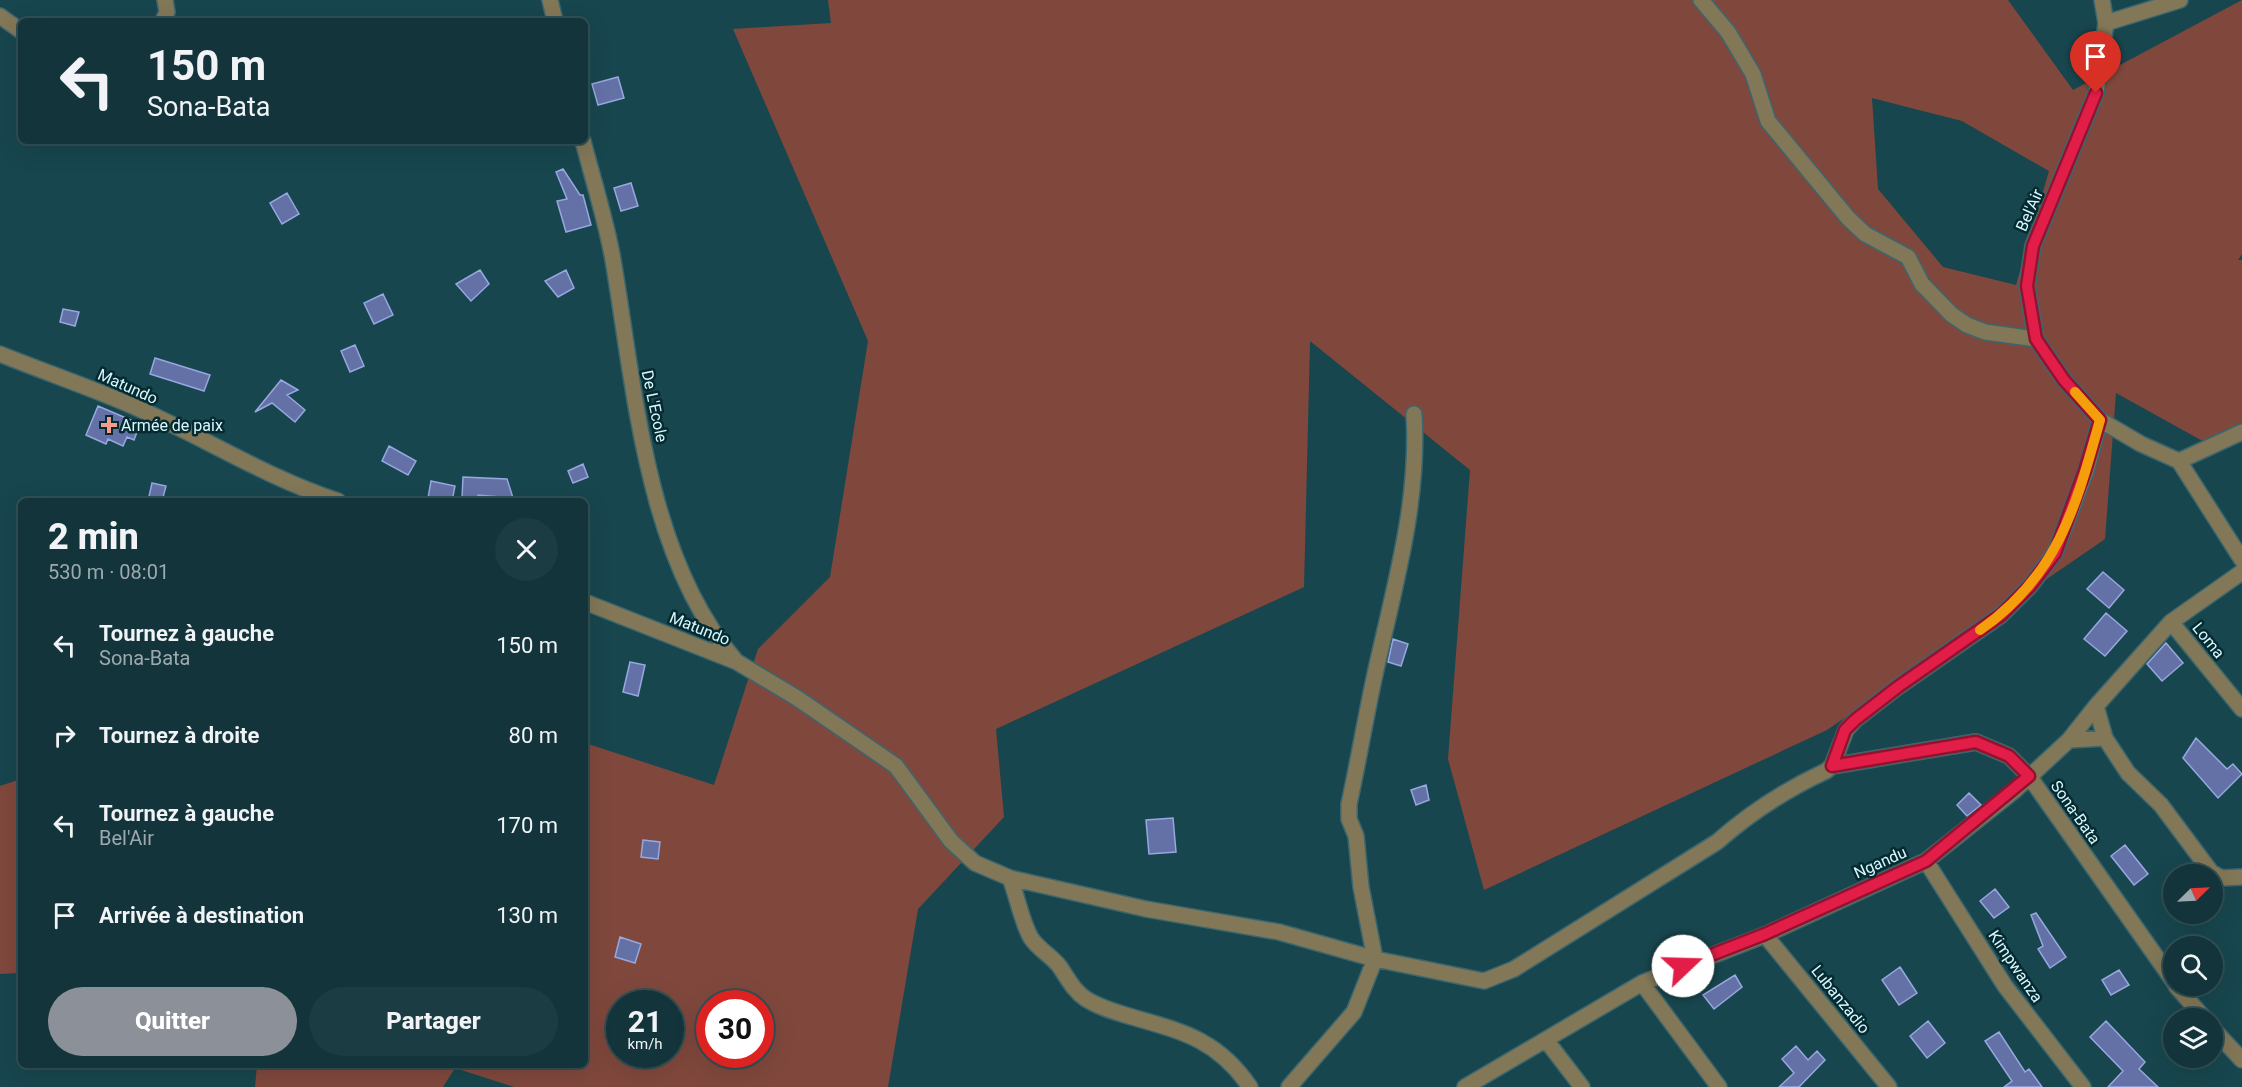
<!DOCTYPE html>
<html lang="fr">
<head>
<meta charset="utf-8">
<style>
  :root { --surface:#12343a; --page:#1b3c42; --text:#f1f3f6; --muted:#9caaaf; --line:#314f54; --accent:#8c9099 }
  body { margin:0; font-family:Roboto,sans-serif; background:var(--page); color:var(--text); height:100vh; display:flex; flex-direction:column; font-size:22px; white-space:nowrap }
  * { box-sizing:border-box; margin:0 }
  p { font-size:20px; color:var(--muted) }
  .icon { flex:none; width:33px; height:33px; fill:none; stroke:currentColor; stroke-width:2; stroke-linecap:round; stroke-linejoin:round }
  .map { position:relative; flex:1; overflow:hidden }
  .sheet { position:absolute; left:18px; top:498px; width:570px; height:570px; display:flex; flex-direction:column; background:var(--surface); border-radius:9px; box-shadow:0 6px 24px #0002,0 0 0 2px var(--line) }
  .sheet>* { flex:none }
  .banner { position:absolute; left:18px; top:18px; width:570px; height:126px; border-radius:9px; box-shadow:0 6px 24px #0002,0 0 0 2px var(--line); background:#12343a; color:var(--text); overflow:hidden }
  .needle { width:39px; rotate:66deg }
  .controls { position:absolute; left:2163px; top:864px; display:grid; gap:12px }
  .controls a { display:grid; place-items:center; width:60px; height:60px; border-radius:50%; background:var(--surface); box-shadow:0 6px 24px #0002,0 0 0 2px var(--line); font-size:30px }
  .speed { position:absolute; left:606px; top:990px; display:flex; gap:12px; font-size:30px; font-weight:700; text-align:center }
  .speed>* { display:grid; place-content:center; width:78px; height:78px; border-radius:50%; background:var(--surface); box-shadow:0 6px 24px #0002,0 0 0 2px var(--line); line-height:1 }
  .speed small { font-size:15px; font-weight:400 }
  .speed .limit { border:9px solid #d22; background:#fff; color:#111 }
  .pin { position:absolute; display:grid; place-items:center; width:51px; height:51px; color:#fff; margin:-62px -26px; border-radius:50% 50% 50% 0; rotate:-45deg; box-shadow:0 0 6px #0007 }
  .pin .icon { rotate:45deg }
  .me { position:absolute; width:66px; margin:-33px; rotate:69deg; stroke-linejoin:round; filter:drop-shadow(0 0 4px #0008) }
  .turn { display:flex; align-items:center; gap:21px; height:126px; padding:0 30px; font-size:27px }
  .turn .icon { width:78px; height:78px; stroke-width:2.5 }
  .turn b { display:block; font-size:42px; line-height:51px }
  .round { display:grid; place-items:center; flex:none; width:63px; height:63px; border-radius:32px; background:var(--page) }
  .overview { display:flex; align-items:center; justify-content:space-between; height:102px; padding:0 30px }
  h1 { font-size:36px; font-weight:800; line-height:45px }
  .button { display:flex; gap:12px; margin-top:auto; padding:12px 30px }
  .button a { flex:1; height:69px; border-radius:36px; background:var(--accent); color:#fff; font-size:24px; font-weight:800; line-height:69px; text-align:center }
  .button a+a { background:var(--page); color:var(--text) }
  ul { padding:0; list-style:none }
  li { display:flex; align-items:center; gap:18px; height:90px; padding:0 30px }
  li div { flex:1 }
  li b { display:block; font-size:22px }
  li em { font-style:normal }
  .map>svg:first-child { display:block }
  .green { fill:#80483d; fill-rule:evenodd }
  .building { fill:#6371a6; stroke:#97a7e0; stroke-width:1.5 }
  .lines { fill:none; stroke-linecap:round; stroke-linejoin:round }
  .minor-casing { stroke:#3b666e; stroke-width:18 }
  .minor { stroke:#827757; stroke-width:15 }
  .route-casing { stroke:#92132f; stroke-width:15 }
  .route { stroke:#e11d48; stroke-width:10 }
  .slow { stroke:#f59e0b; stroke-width:10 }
  .poi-dot { fill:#f49d8c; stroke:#052b31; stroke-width:2 }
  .labels { text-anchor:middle; stroke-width:5; stroke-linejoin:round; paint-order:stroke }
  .street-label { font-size:16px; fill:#d9f8ff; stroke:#052b31 }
  .poi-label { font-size:16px; fill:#d9f8ff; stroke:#052b31; text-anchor:start }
</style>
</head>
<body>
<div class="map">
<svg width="2242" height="1087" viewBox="0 0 2242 1087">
  <rect width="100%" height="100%" fill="#18464e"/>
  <path class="green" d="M 828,0 L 2008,0 L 2073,90 L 2242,0 L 2242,254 L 2238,260 L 2242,260 L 2242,427 L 2208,444 L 2116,393 L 2105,539 L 1827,730 L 1484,890 L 1448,759 L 1470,470 L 1310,341 L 1304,587 L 996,729 L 1004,817 L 918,909 L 888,1087 L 514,1087 L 455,1068 L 443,1087 L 255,1087 L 257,1065 L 585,1065 L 585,743 L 714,785 L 758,649 L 830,577 L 868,341 L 733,29 L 831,23 ZM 1872,98 L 1962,121 L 2049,171 L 2016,285 L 1943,267 L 1878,189 ZM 620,1004 L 670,1004 L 670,1054 L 620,1054 ZM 710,1004 L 760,1004 L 760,1054 L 710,1054 Z
    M 21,779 L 21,973 L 0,974 L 0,786 Z"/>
  <path class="building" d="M 618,77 L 624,98 L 598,105 L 592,84 Z
    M 563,169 L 580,195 L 583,195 L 591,225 L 566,232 L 557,201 L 567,199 L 556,172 Z
    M 631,183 L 638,206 L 621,211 L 614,188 Z
    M 287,193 L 299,214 L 282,224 L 270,203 Z
    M 480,270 L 489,284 L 471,301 L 456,284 Z
    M 566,270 L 574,288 L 558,297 L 545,281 Z
    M 383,294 L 393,315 L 374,324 L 364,303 Z
    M 63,309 L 79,312 L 75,326 L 60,322 Z
    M 355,345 L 364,366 L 350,372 L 341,351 Z
    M 155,358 L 210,375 L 204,391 L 150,374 Z
    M 281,380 L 298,390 L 287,395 L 305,410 L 295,422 L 272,403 L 255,412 Z
    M 98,406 L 140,424 L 134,440 L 127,437 L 123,446 L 108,439 L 106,444 L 86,435 Z
    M 389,446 L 416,461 L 408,475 L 382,461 Z
    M 583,464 L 588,477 L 573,483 L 568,471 Z
    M 463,477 L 507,479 L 513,498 L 478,495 L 478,499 L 462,498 Z
    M 431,481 L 455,486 L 452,501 L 428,498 Z
    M 152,483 L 166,486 L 162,501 L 148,501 Z
    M 2103,572 L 2124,590 L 2109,608 L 2087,589 Z
    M 2106,613 L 2127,631 L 2105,656 L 2084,639 Z
    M 1393,639 L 1408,644 L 1401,666 L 1388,662 Z
    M 2166,643 L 2183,663 L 2162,681 L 2147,664 Z
    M 630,662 L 645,665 L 638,696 L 623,692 Z
    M 2196,738 L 2227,769 L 2233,764 L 2242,774 L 2218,798 L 2183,758 Z
    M 1426,785 L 1429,800 L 1416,805 L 1411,790 Z
    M 1969,793 L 1981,805 L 1967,816 L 1957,805 Z
    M 1173,818 L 1176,852 L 1149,854 L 1146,820 Z
    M 643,840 L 660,842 L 658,859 L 641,857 Z
    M 2125,845 L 2148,874 L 2134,885 L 2111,856 Z
    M 1995,889 L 2009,907 L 1994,918 L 1980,901 Z
    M 2036,913 L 2066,957 L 2050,968 L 2038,949 L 2043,946 L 2031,915 Z
    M 620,937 L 641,944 L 635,963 L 615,957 Z
    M 1900,967 L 1917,993 L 1899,1005 L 1882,980 Z
    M 2119,970 L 2129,985 L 2111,995 L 2102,980 Z
    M 1735,975 L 1742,987 L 1714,1009 L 1703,995 Z
    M 1928,1021 L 1945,1043 L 1927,1058 L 1910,1036 Z
    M 2106,1021 L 2145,1062 L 2139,1069 L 2158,1087 L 2108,1087 L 2123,1071 L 2090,1037 Z
    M 1999,1032 L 2025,1072 L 2029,1069 L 2042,1087 L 2004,1087 L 2012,1081 L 1985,1041 Z
    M 1796,1046 L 1808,1060 L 1817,1051 L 1825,1060 L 1799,1087 L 1779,1087 L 1794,1073 L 1782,1059 Z"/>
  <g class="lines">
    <g class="minor-casing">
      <path id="minor" d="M 550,0 L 555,21
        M 1701,0 L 1728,32 L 1753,74 L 1768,121 L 1848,218 L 1865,234 L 1908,257 L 1922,284 L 1952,315 L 1967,325 L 1985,332 L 2036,339
        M 2102,0 L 2106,23 L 2096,93 L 2033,246 L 2027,286 L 2036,339 L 2064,380 L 2100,420 L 2141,444 L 2179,461 L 2242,560
        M 0,16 L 21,31
        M 163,21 L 167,12 L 165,0
        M 2106,23 L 2180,0
        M 583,141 C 593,180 606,220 613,260 C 635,389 646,557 735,660
        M 0,354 C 42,371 86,386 128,404 C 199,434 264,477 338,501
        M 2179,461 L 2242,432
        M 585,602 L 737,662 L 797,698 L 896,766 L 951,841 L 975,863 L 1010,878 L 1146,909 L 1279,932 L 1375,959 L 1484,981 L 1514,969 L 1717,842 C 1751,812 1785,790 1826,771 L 1832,766 L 1846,730 L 1855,720 L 1899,686 L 2001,615 L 2030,586 L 2055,553 L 2086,471 L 2100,420
        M 2171,622 L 2242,709
        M 2096,706 L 2105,738 L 2128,773 L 2161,805 L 2211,872 L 2221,878 L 2242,877
        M 2069,740 L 2105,738
        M 1832,766 L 1976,742 L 2009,756 L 2029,776 L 2174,982
        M 1926,861 L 2005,986 L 2083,1087
        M 1010,878 C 1017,896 1022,923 1031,938 C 1039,950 1052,956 1060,967 C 1068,979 1074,991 1086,999 C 1100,1008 1116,1012 1132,1017 C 1184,1032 1218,1040 1250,1087
        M 1765,935 L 1889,1087
        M 1642,983 L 1719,1087
        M 2176,986 L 2204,1018
        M 2212,1028 L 2242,1060
        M 1546,1040 L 1582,1087
        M 1289,1087 L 1354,1012 L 1375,959 L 1361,887 L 1356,836 L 1349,819 L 1349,804 C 1360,754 1368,702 1380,652 C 1398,573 1419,496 1414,414
        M 1465,1087 L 1642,983 L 1765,935 L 1926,861 L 2014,791 L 2069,740 L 2096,706 L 2171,622 L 2242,572"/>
    </g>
    <use href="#minor" class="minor"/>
  </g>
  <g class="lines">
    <g class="route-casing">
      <path id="route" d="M 1683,966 L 1765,934 L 1926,861 L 2029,776 L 2009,756 L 1976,742 L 1832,766 L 1845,730 L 1855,720 L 1899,686 L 2001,615 L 2030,586 L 2055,553 L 2085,471 L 2100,420 L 2064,380 L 2036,339 L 2027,286 L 2033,246 L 2096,93"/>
    </g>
    <use href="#route" class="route"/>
    <path class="slow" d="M 1980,630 C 2058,576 2076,506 2100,420 L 2075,392"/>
  </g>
  <path class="poi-dot" d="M106 416h6v6h6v6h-6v6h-6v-6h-6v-6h6z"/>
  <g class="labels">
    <g class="street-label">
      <text transform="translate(2029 210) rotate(-66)" y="6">Bel'Air</text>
      <text transform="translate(128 386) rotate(24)" y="6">Matundo</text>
      <text transform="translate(655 406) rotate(78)" y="6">De L'Ecole</text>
      <text transform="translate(700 628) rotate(22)" y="6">Matundo</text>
      <text transform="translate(2209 640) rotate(51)" y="6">Loma</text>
      <text transform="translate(2076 812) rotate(55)" y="6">Sona-Bata</text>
      <text transform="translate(1880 862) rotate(-24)" y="6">Ngandu</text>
      <text transform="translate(2016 966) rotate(56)" y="6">Kimpwanza</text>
      <text transform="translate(1841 999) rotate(51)" y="6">Lubanzadio</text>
    </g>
    <g class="poi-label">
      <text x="121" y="431">Armée de paix</text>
    </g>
  </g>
</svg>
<div class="controls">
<a><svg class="needle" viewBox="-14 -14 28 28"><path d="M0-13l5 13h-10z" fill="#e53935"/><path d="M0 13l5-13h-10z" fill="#9caaaf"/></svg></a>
<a><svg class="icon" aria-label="search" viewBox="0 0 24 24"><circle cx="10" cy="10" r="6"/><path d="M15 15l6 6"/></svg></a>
<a><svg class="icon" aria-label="layers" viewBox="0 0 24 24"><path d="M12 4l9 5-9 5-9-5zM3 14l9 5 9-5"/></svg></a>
</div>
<div class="speed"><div>21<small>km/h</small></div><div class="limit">30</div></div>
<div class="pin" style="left:2096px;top:93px;background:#d93025"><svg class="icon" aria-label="arrive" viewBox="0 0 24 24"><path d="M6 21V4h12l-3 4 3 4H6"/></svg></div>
<svg class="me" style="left:1683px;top:966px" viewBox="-20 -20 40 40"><circle r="19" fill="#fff"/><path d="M0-13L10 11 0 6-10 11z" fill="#e11d48"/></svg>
<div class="banner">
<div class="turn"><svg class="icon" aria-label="left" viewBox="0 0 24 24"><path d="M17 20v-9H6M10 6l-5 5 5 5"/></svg><div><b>150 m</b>Sona-Bata</div></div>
</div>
<section class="sheet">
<div class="overview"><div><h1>2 min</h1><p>530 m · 08:01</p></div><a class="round"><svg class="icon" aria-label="close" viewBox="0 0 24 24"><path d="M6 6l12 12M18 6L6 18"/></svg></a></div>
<ul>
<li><svg class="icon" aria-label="left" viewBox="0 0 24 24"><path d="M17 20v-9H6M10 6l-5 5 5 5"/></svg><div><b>Tournez à gauche</b><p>Sona-Bata</p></div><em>150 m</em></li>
<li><svg class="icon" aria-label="right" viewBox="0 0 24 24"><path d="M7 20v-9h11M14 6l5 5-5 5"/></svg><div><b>Tournez à droite</b></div><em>80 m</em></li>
<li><svg class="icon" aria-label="left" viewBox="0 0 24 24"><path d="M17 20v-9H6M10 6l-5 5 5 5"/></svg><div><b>Tournez à gauche</b><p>Bel'Air</p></div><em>170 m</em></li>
<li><svg class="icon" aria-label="arrive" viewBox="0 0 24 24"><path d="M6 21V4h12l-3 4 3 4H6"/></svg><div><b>Arrivée à destination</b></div><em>130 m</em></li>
</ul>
<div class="button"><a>Quitter</a><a>Partager</a></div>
</section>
</div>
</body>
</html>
